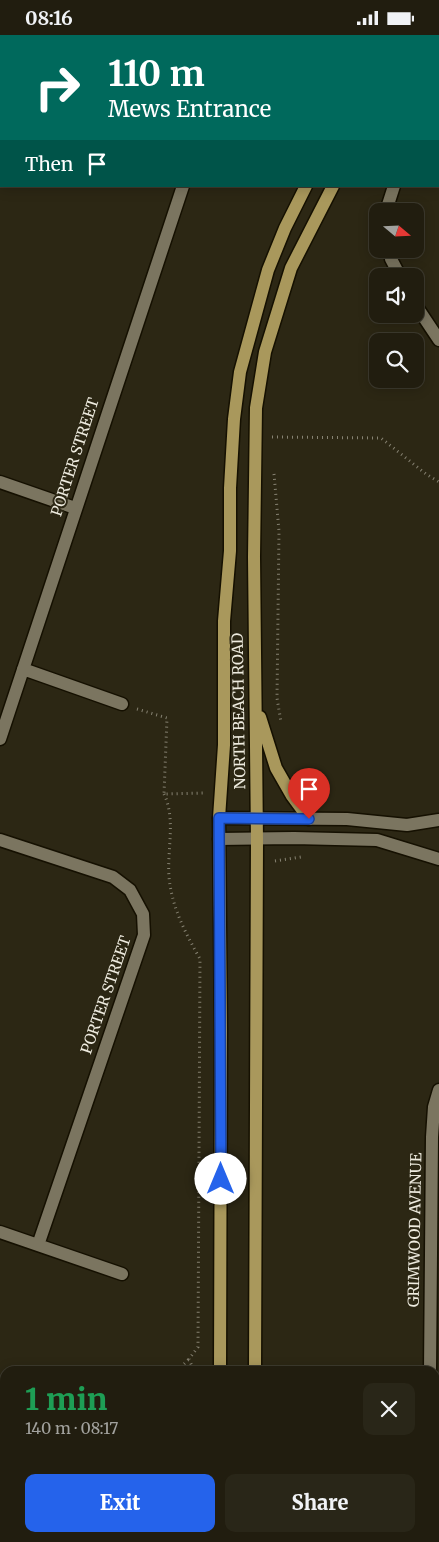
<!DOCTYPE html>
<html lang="en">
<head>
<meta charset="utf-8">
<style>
  :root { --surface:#211d0f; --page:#292618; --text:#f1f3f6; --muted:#a2a29e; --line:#3e3b2f; --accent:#2563eb }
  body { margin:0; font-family:Merriweather,serif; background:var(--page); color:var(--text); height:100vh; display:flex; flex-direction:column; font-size:19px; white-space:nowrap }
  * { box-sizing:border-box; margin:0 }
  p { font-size:16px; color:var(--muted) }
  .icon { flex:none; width:28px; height:28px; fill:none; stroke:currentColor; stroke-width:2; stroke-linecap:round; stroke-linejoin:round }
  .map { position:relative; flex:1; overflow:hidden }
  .drawer { position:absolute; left:0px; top:1331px; width:440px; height:176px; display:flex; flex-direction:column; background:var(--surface); border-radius:15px 15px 0 0; box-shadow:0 2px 12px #0003,0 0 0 1px var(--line) }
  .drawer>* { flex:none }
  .hud { position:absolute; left:0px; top:0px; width:440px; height:152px; box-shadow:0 2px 12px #0003,0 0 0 1px var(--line); background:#00695c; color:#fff; overflow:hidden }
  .needle { width:32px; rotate:109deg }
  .fabs { position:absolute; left:369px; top:168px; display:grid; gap:10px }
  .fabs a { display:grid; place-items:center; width:55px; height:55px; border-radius:10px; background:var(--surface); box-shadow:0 2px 12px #0003,0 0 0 1px var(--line); font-size:25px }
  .pin { position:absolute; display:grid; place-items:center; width:42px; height:42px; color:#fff; margin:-51px -21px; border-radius:50% 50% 50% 0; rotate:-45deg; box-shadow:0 0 5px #0007 }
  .pin .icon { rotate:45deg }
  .me { position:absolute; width:55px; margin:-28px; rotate:0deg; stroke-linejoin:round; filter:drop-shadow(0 0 4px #0008) }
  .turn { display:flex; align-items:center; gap:18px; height:105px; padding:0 25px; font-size:22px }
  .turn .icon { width:65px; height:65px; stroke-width:2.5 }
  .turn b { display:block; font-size:35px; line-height:42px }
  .then { display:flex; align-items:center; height:48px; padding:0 25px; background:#0003; gap:10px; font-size:19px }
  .round { display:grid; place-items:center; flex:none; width:52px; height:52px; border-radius:10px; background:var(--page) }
  .headline { display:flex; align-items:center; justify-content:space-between; height:85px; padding:0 25px }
  h1 { font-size:30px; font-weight:800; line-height:38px; color:#1e9e55 }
  .cta { display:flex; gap:10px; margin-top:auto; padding:10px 25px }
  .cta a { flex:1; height:58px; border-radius:10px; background:var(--accent); color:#fff; font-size:20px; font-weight:800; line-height:58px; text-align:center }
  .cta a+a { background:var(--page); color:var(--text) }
  .status { display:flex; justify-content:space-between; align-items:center; height:35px; padding:0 25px; background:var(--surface); direction:ltr }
  .status svg { height:14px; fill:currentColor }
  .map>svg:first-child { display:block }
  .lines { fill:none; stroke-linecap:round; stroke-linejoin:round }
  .minor-casing { stroke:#151001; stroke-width:15 }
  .major-casing { stroke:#151001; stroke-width:15 }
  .path { stroke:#868272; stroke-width:3; stroke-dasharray:1 4; stroke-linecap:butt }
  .minor { stroke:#7b7560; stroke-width:12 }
  .major { stroke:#a9985c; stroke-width:12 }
  .route-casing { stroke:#184099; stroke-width:12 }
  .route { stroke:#2563eb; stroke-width:9 }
  .labels { text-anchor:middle; stroke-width:4; stroke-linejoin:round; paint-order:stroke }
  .street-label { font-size:15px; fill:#eeebdf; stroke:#2c2714 }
</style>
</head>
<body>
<div class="status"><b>08:16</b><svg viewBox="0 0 49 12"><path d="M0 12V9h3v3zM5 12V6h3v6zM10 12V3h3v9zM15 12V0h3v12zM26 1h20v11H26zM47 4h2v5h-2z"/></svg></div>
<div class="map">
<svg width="439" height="1507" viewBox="0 0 439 1507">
  <rect width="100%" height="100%" fill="#2c2714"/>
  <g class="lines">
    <g class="minor-casing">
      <path id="minor" d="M 233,1 L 233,0
        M 386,176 L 394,151
        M 390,214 L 391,224 L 400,241
        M 415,269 L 439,305
        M 0,447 L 75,473
        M 23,634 L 122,669
        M 0,704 L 183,151
        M 219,783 L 347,784 L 407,790 L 439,785
        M 219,804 L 294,803 L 377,805 L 439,824
        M 0,805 L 113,842 L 130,855 L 143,879 L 144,900 L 38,1210
        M 0,1197 L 122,1239
        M 430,1336 L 432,1102 L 434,1072 L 439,1055
        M 435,1417 L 439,1417
        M 430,1507 L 430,1502"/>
    </g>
    <g class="major-casing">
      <path id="major" d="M 426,1 L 427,0
        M 439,24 L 439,23
        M 260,682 L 276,733 L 292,761 L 309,784
        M 220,1336 L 221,996 L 219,783 L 224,710 L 224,586 L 230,516 L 230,453 L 234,384 L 240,337 L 268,235 L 285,193 L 306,151
        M 255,1336 L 257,805 L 254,522 L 256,373 L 265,317 L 291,233 L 333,151
        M 0,1377 L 5,1377
        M 0,1400 L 5,1400
        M 201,1502 L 202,1507
        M 218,1507 L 218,1502
        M 254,1507 L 254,1502"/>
    </g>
    <path class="path" d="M 272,402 L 381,403 L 426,439 L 439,447
      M 274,439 L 279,496 L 277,663 L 281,687
      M 137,674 L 167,683 L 164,759 L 206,758
      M 164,759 C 176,784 167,814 169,842 C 172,873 185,897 200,924 L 198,1312 L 189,1324 L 194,1336
      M 275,826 L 301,822
      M 177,1336 L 189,1324"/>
    <use href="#minor" class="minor"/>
    <use href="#major" class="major"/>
  </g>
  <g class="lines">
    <g class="route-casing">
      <path id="route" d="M 221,1144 L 219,783 L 309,784"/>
    </g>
    <use href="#route" class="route"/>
  </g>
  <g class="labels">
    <g class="street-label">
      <text transform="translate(75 422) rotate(-72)" y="5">PORTER STREET</text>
      <text transform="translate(239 676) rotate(-91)" y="5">NORTH BEACH ROAD</text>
      <text transform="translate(106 960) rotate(-71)" y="5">PORTER STREET</text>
      <text transform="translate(415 1195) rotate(-89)" y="5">GRIMWOOD AVENUE</text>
    </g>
  </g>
</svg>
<div class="fabs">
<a><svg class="needle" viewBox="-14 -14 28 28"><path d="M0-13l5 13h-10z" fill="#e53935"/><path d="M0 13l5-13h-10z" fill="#a2a29e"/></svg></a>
<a><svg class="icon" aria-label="sound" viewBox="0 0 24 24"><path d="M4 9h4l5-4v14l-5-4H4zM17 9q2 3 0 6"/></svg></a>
<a><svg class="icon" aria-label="search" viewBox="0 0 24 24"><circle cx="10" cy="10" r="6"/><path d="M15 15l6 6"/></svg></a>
</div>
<div class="pin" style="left:309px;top:784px;background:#d93025"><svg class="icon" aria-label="arrive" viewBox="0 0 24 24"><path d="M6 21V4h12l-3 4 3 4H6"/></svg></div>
<svg class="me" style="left:221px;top:1144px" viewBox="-20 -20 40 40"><circle r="19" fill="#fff"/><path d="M0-13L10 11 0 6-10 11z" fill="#2563eb"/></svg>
<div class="hud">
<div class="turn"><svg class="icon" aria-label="right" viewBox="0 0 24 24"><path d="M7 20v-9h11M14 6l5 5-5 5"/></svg><div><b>110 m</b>Mews Entrance</div></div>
<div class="then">Then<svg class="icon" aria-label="arrive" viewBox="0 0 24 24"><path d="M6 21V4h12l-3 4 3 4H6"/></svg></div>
</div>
<section class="drawer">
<div class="headline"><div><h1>1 min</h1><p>140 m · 08:17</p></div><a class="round"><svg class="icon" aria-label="close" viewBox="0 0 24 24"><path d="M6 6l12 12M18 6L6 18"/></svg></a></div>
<div class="cta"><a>Exit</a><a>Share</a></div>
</section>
</div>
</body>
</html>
